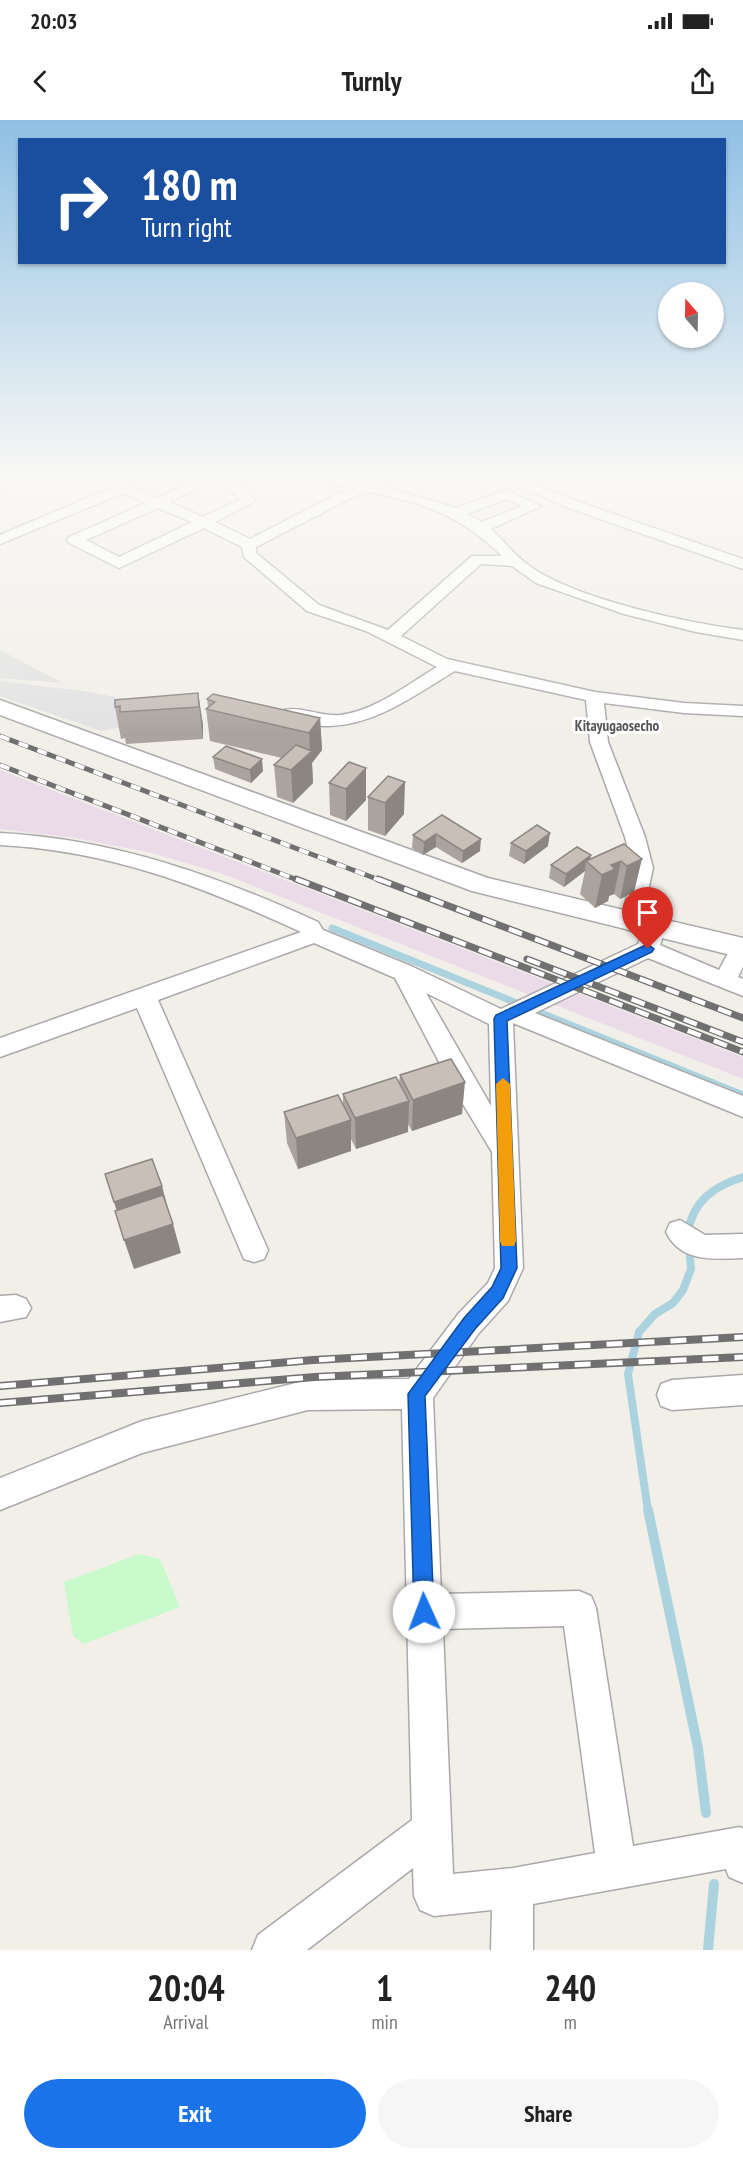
<!DOCTYPE html>
<html lang="en">
<head>
<meta charset="utf-8">
<style>
  :root { --surface:#fff; --page:#f6f6f6; --text:#222; --muted:#767676; --accent:#1a73e8 }
  body { margin:0; font-family:"PT Sans Narrow",sans-serif; background:var(--page); color:var(--text); height:100vh; display:flex; flex-direction:column; font-size:22px; white-space:nowrap }
  * { box-sizing:border-box; margin:0 }
  p { font-size:20px; color:var(--muted) }
  .icon { flex:none; width:33px; height:33px; fill:none; stroke:currentColor; stroke-width:2; stroke-linecap:round; stroke-linejoin:round }
  .map { position:relative; height:1830px; overflow:hidden }
  .details { display:flex; flex-direction:column; background:var(--surface); flex:1 }
  .details>* { flex:none }
  .hud { position:absolute; left:18px; top:18px; width:708px; height:126px; border-radius:0px; box-shadow:0 2px 4px #0004; background:#1a4fa0; color:#fff; overflow:hidden }
  .needle { width:39px; rotate:340deg }
  .fabs { position:absolute; left:658px; top:162px; display:grid; gap:12px }
  .fabs a { display:grid; place-items:center; width:66px; height:66px; border-radius:50%; background:var(--surface); box-shadow:0 2px 4px #0004; font-size:30px }
  .pin { position:absolute; display:grid; place-items:center; width:51px; height:51px; color:#fff; margin:-62px -26px; border-radius:50% 50% 50% 0; rotate:-45deg; box-shadow:0 0 6px #0007 }
  .pin .icon { rotate:45deg }
  .me { position:absolute; width:66px; margin:-33px; rotate:358deg; stroke-linejoin:round; filter:drop-shadow(0 0 4px #0008) }
  .turn { display:flex; align-items:center; gap:21px; height:126px; padding:0 24px; font-size:27px }
  .turn .icon { width:78px; height:78px; stroke-width:2.5 }
  .turn b { display:block; font-size:42px; line-height:51px }
  .eta { display:flex; justify-content:space-evenly; align-items:center; height:102px; text-align:center }
  .eta b { font-size:36px; font-weight:600; line-height:42px }
  .action { display:flex; gap:12px; margin-top:auto; padding:12px 24px }
  .action a { flex:1; height:69px; border-radius:36px; background:var(--accent); color:#fff; font-size:24px; font-weight:600; line-height:69px; text-align:center }
  .action a+a { background:var(--page); color:var(--text) }
  .status { display:flex; justify-content:space-between; align-items:center; height:42px; padding:0 30px; background:var(--surface); direction:ltr }
  .status svg { height:16px; fill:currentColor }
  header { display:flex; justify-content:space-between; align-items:center; height:78px; padding:0 24px; background:var(--surface); font-size:27px; font-weight:600 }
  .map>svg:first-child { display:block }
  .industrial { fill:#ebdbe8 }
  .park { fill:#c8facc }
  .parking { fill:#e2e2e2 }
  .lines { fill:none; stroke-linecap:round; stroke-linejoin:round }
  .stream-far2 { stroke:#aad3df; stroke-width:7 }
  .stream-far1 { stroke:#aad3df; stroke-width:8 }
  .stream { stroke:#aad3df; stroke-width:10 }
  .minor-casing { stroke:#a9a9a9; stroke-width:3 }
  .tertiary-casing { stroke:#a9a9a9; stroke-width:3 }
  .minor { fill:#fff; fill-rule:evenodd }
  .tertiary { fill:#fff; fill-rule:evenodd }
  .rail-far2-casing { stroke:#707070; stroke-width:5 }
  .rail-far1-casing { stroke:#707070; stroke-width:7 }
  .rail-casing { stroke:#707070; stroke-width:8 }
  .rail-far2 { stroke:#fff; stroke-width:4; stroke-dasharray:10; stroke-linecap:butt }
  .rail-far1 { stroke:#fff; stroke-width:4.5; stroke-dasharray:14; stroke-linecap:butt }
  .rail { stroke:#fff; stroke-width:5; stroke-dasharray:16; stroke-linecap:butt }
  .wall { fill:#aba49e }
  .shaded-wall { fill:#8b8681 }
  .building { fill:#c7bfb8; stroke:#8b8681; stroke-width:1.5 }
  .route { fill:#1a73e8; stroke:#114b97; stroke-width:1.5 }
  .slow { fill:#f59e0b }
  .labels { text-anchor:middle; stroke-width:6; stroke-linejoin:round; paint-order:stroke }
  .far-neighbourhood-label { font-size:15px; font-weight:bold; fill:#555; stroke:#fff }
</style>
</head>
<body>
<div class="status"><b>20:03</b><svg viewBox="0 0 49 12"><path d="M0 12V9h3v3zM5 12V6h3v6zM10 12V3h3v9zM15 12V0h3v12zM26 1h20v11H26zM47 4h2v5h-2z"/></svg></div>
<header><svg class="icon" aria-label="back" viewBox="0 0 24 24"><path d="M15 5l-7 7 7 7"/></svg>Turnly<svg class="icon" aria-label="share" viewBox="0 0 24 24"><path d="M12 15V3M7 8l5-5 5 5M5 13v7h14v-7"/></svg></header>
<div class="map">
<svg width="743" height="1830" viewBox="0 0 743 1830">
  <rect width="100%" height="100%" fill="#f2efe9"/>
  <path class="industrial" d="M 0,650 L 743,937 L 743,959 L 223,754 L 152,733 L 75,718 L 0,709 Z"/>
  <path class="park" d="M 139,1434 L 160,1439 L 180,1487 L 84,1524 L 73,1516 L 64,1462 Z"/>
  <path class="parking" d="M 0,530 L 63,563 L 0,558 Z
    M 0,561 L 83,571 L 132,580 L 129,606 L 101,611 L 0,576 Z"/>
  <g class="lines">
    <path class="stream-far2" d="M 332,808 L 743,975"/>
    <path class="stream-far1" d="M 688,1112 C 693,1081 714,1066 743,1057
      M 648,1391 L 628,1254 L 639,1212 L 655,1194 L 673,1183 L 683,1170 L 691,1149 L 689,1126"/>
    <path class="stream" d="M 648,1390 L 698,1628 L 706,1693
      M 708,1830 L 714,1764"/>
    <g class="minor-casing">
      <path id="minor" d="M 17,359 L 0,369 L 0,360 Z
        M 96,359 L 113,359 L 157,378 L 200,359 L 216,359 L 169,382 L 203,397 L 240,380 L 222,359 L 236,359 L 255,381 L 215,402 L 250,419 L 349,368 L 322,362 L 321,359 L 366,361 L 456,388 L 506,370 L 541,386 L 491,409 C 504,421 516,437 531,447 C 576,479 687,503 743,510 L 743,520 L 696,512 L 624,494 L 536,463 L 512,446 L 481,444 L 401,516 L 447,539 L 595,572 L 684,583 L 743,586 L 743,596 L 684,593 L 604,583 L 608,622 L 645,717 L 653,748 L 640,808 L 632,811 L 624,808 L 621,803 L 633,748 L 625,717 L 590,622 L 586,580 L 455,551 C 416,574 376,605 329,606 C 314,607 298,601 284,598 L 281,594 L 284,590 C 301,586 321,597 340,595 C 375,591 408,564 437,547 L 366,511 L 307,491 L 244,437 L 242,427 L 204,408 L 119,448 L 69,423 L 67,420 L 69,417 L 146,383 L 123,373 L 0,424 L 0,415 L 111,368 ZM 365,371 C 420,381 462,396 502,436 L 472,436 L 388,510 L 319,485 L 256,433 L 256,427 ZM 506,379 L 522,386 L 482,402 L 467,394 ZM 158,388 L 192,402 L 119,437 L 86,420 Z
        M 503,359 L 521,359 L 579,382 L 743,439 L 743,449 L 569,388 Z
        M 0,713 C 113,719 215,755 318,802 L 323,810 L 411,846 L 501,889 L 638,824 L 647,803 L 655,800 L 663,803 L 666,808 L 660,825 L 719,850 L 734,822 L 743,820 L 743,847 L 738,857 L 743,859 L 743,876 L 648,838 L 535,893 L 743,976 L 743,997 L 513,903 L 523,1148 L 508,1181 L 479,1213 L 433,1278 L 441,1474 L 579,1471 L 591,1476 L 596,1488 L 633,1726 L 740,1707 L 743,1709 L 743,1763 L 729,1757 L 726,1749 L 533,1784 L 533,1830 L 491,1830 L 492,1790 L 434,1796 L 420,1790 L 414,1776 L 413,1748 L 307,1830 L 252,1830 L 258,1815 L 412,1700 L 402,1289 L 308,1290 L 142,1333 L 0,1390 L 0,1358 L 142,1301 L 308,1260 L 409,1259 L 459,1193 L 488,1163 L 495,1148 L 492,1032 L 449,961 L 395,858 L 314,823 L 158,880 L 268,1130 L 264,1139 L 254,1142 L 244,1139 L 137,888 L 0,937 L 0,918 L 301,812 C 201,766 111,731 0,725 ZM 426,873 L 489,904 L 491,986 ZM 564,1506 L 595,1733 L 513,1748 L 453,1754 L 443,1509 Z
        M 680,1100 L 705,1115 L 743,1114 L 743,1138 C 714,1139 681,1143 666,1112 L 670,1103 Z
        M 16,1175 L 26,1179 L 31,1188 L 26,1197 L 0,1202 L 0,1176 Z
        M 743,1255 L 743,1285 L 672,1290 L 661,1286 L 657,1275 L 661,1264 L 672,1260 Z"/>
    </g>
    <g class="tertiary-casing">
      <path id="tertiary" d="M 0,580 L 488,758 L 743,818 L 743,838 L 472,771 L 0,595 Z"/>
    </g>
    <use href="#minor" class="minor"/>
    <use href="#tertiary" class="tertiary"/>
    <g class="rail-far2-casing">
      <path id="rail-far2" d="M 0,616 L 382,761
        M 0,645 L 300,761"/>
    </g>
    <g class="rail-far1-casing">
      <path id="rail-far1" d="M 296,759 L 743,932
        M 378,759 L 743,898
        M 527,839 L 743,922"/>
    </g>
    <g class="rail-casing">
      <path id="rail" d="M 0,1266 L 313,1240 L 743,1217
        M 0,1283 L 315,1257 L 743,1237"/>
    </g>
    <use href="#rail-far2" class="rail-far2"/>
    <use href="#rail-far1" class="rail-far1"/>
    <use href="#rail" class="rail"/>
  </g>
  <path class="wall" d="M 198,573 L 203,605 L 203,619 L 126,624 L 125,618 L 121,619 L 115,587 Z
    M 207,579 L 320,598 L 322,630 L 312,643 L 313,663 L 293,683 L 277,677 L 274,645 L 282,638 L 210,621 L 206,589 L 208,587 Z
    M 213,637 L 263,651 L 251,663 L 215,649 Z
    M 349,642 L 366,680 L 346,701 L 330,695 L 329,663 Z
    M 388,656 L 404,694 L 385,716 L 368,710 L 368,677 Z
    M 442,695 L 480,731 L 462,743 L 436,727 L 423,735 L 412,728 L 413,715 Z
    M 511,723 L 548,726 L 524,744 L 509,736 Z
    M 624,724 L 634,772 L 620,779 L 614,774 L 609,776 L 608,781 L 595,788 L 580,774 L 585,751 L 564,767 L 549,758 L 551,745 L 591,735 L 590,740 Z
    M 400,955 L 462,994 L 412,1011 L 408,1004 L 408,1012 L 356,1029 L 351,1019 L 351,1031 L 298,1049 L 287,1023 L 284,992 L 343,985 L 343,974 L 399,963 Z"/>
  <path class="shaded-wall" d="M 198,573 L 203,605 L 203,619 L 199,587 Z
    M 320,598 L 322,630 L 312,643 L 313,663 L 293,683 L 291,650 L 310,632 L 309,613 Z
    M 262,639 L 263,651 L 251,663 L 250,650 Z
    M 366,648 L 366,680 L 346,701 L 346,669 Z
    M 405,662 L 404,694 L 385,716 L 385,683 Z
    M 550,713 L 548,726 L 524,744 L 526,731 Z
    M 436,714 L 436,727 L 423,735 L 424,722 Z
    M 481,719 L 480,731 L 462,743 L 463,731 Z
    M 591,735 L 589,744 L 586,741 L 585,751 L 564,767 L 566,754 Z
    M 642,739 L 634,772 L 620,779 L 627,746 Z
    M 621,741 L 614,774 L 609,776 L 608,781 L 595,788 L 602,755 L 611,745 Z
    M 465,962 L 462,994 L 412,1011 L 413,980 Z
    M 409,981 L 408,1012 L 356,1029 L 355,998 Z
    M 351,1000 L 351,1031 L 298,1049 L 296,1018 Z
    M 162,1066 L 170,1096 L 123,1112 L 114,1082 Z
    M 173,1104 L 181,1133 L 134,1149 L 124,1120 Z"/>
  <path class="building" d="M 198,573 L 199,587 L 120,592 L 120,586 L 115,587 L 115,580 Z
    M 213,574 L 320,598 L 309,613 L 206,589 L 215,582 L 207,579 Z
    M 296,625 L 312,631 L 291,650 L 274,645 Z
    M 226,626 L 262,639 L 250,650 L 213,637 Z
    M 349,642 L 366,648 L 346,669 L 329,663 Z
    M 388,656 L 405,662 L 385,683 L 368,677 Z
    M 442,695 L 481,719 L 463,731 L 436,714 L 424,722 L 413,715 Z
    M 537,705 L 550,713 L 526,731 L 511,723 Z
    M 624,724 L 642,739 L 627,746 L 621,741 L 611,745 L 615,749 L 602,755 L 586,741 Z
    M 577,727 L 591,735 L 566,754 L 551,745 Z
    M 451,939 L 465,962 L 413,980 L 400,955 Z
    M 396,957 L 409,981 L 355,998 L 343,974 Z
    M 338,975 L 351,1000 L 296,1018 L 284,992 Z
    M 152,1039 L 162,1066 L 114,1082 L 105,1054 Z
    M 163,1075 L 173,1104 L 124,1120 L 115,1091 Z"/>
  <linearGradient id="sky" x2="0" y2="1"><stop stop-color="#8fc0e4"/><stop offset="0.58" stop-color="#f9f8f5"/><stop offset="1" stop-color="#f9f8f5" stop-opacity="0"/></linearGradient>
  <rect width="743" height="615" fill="url(#sky)"/>
  <path class="route" d="M 648,824 L 654,829 L 652,832 L 507,901 L 517,1148 L 503,1178 L 475,1209 L 425,1276 L 434,1492 L 431,1499 L 424,1502 L 417,1499 L 414,1492 L 408,1274 L 464,1198 L 492,1167 L 501,1148 L 494,899 L 496,895 Z"/>
  <path class="slow" d="M 503,958 L 510,964 L 516,1121 L 514,1126 L 502,1126 L 500,1121 L 496,964 Z"/>
  <g class="labels">
    <g class="far-neighbourhood-label">
      <text x="617" y="611">Kitayugaosecho</text>
    </g>
  </g>
</svg>
<div class="fabs">
<a><svg class="needle" viewBox="-14 -14 28 28"><path d="M0-13l5 13h-10z" fill="#e53935"/><path d="M0 13l5-13h-10z" fill="#767676"/></svg></a>
</div>
<div class="pin" style="left:648px;top:829px;background:#d93025"><svg class="icon" aria-label="arrive" viewBox="0 0 24 24"><path d="M6 21V4h12l-3 4 3 4H6"/></svg></div>
<svg class="me" style="left:424px;top:1492px" viewBox="-20 -20 40 40"><circle r="19" fill="#fff"/><path d="M0-13L10 11 0 6-10 11z" fill="#1a73e8"/></svg>
<div class="hud">
<div class="turn"><svg class="icon" aria-label="right" viewBox="0 0 24 24"><path d="M7 20v-9h11M14 6l5 5-5 5"/></svg><div><b>180 m</b>Turn right</div></div>
</div>
</div>
<section class="details">
<div class="eta">
<div><b>20:04</b><p>Arrival</p></div>
<div><b>1</b><p>min</p></div>
<div><b>240</b><p>m</p></div>
</div>
<div class="action"><a>Exit</a><a>Share</a></div>
</section>
</body>
</html>
